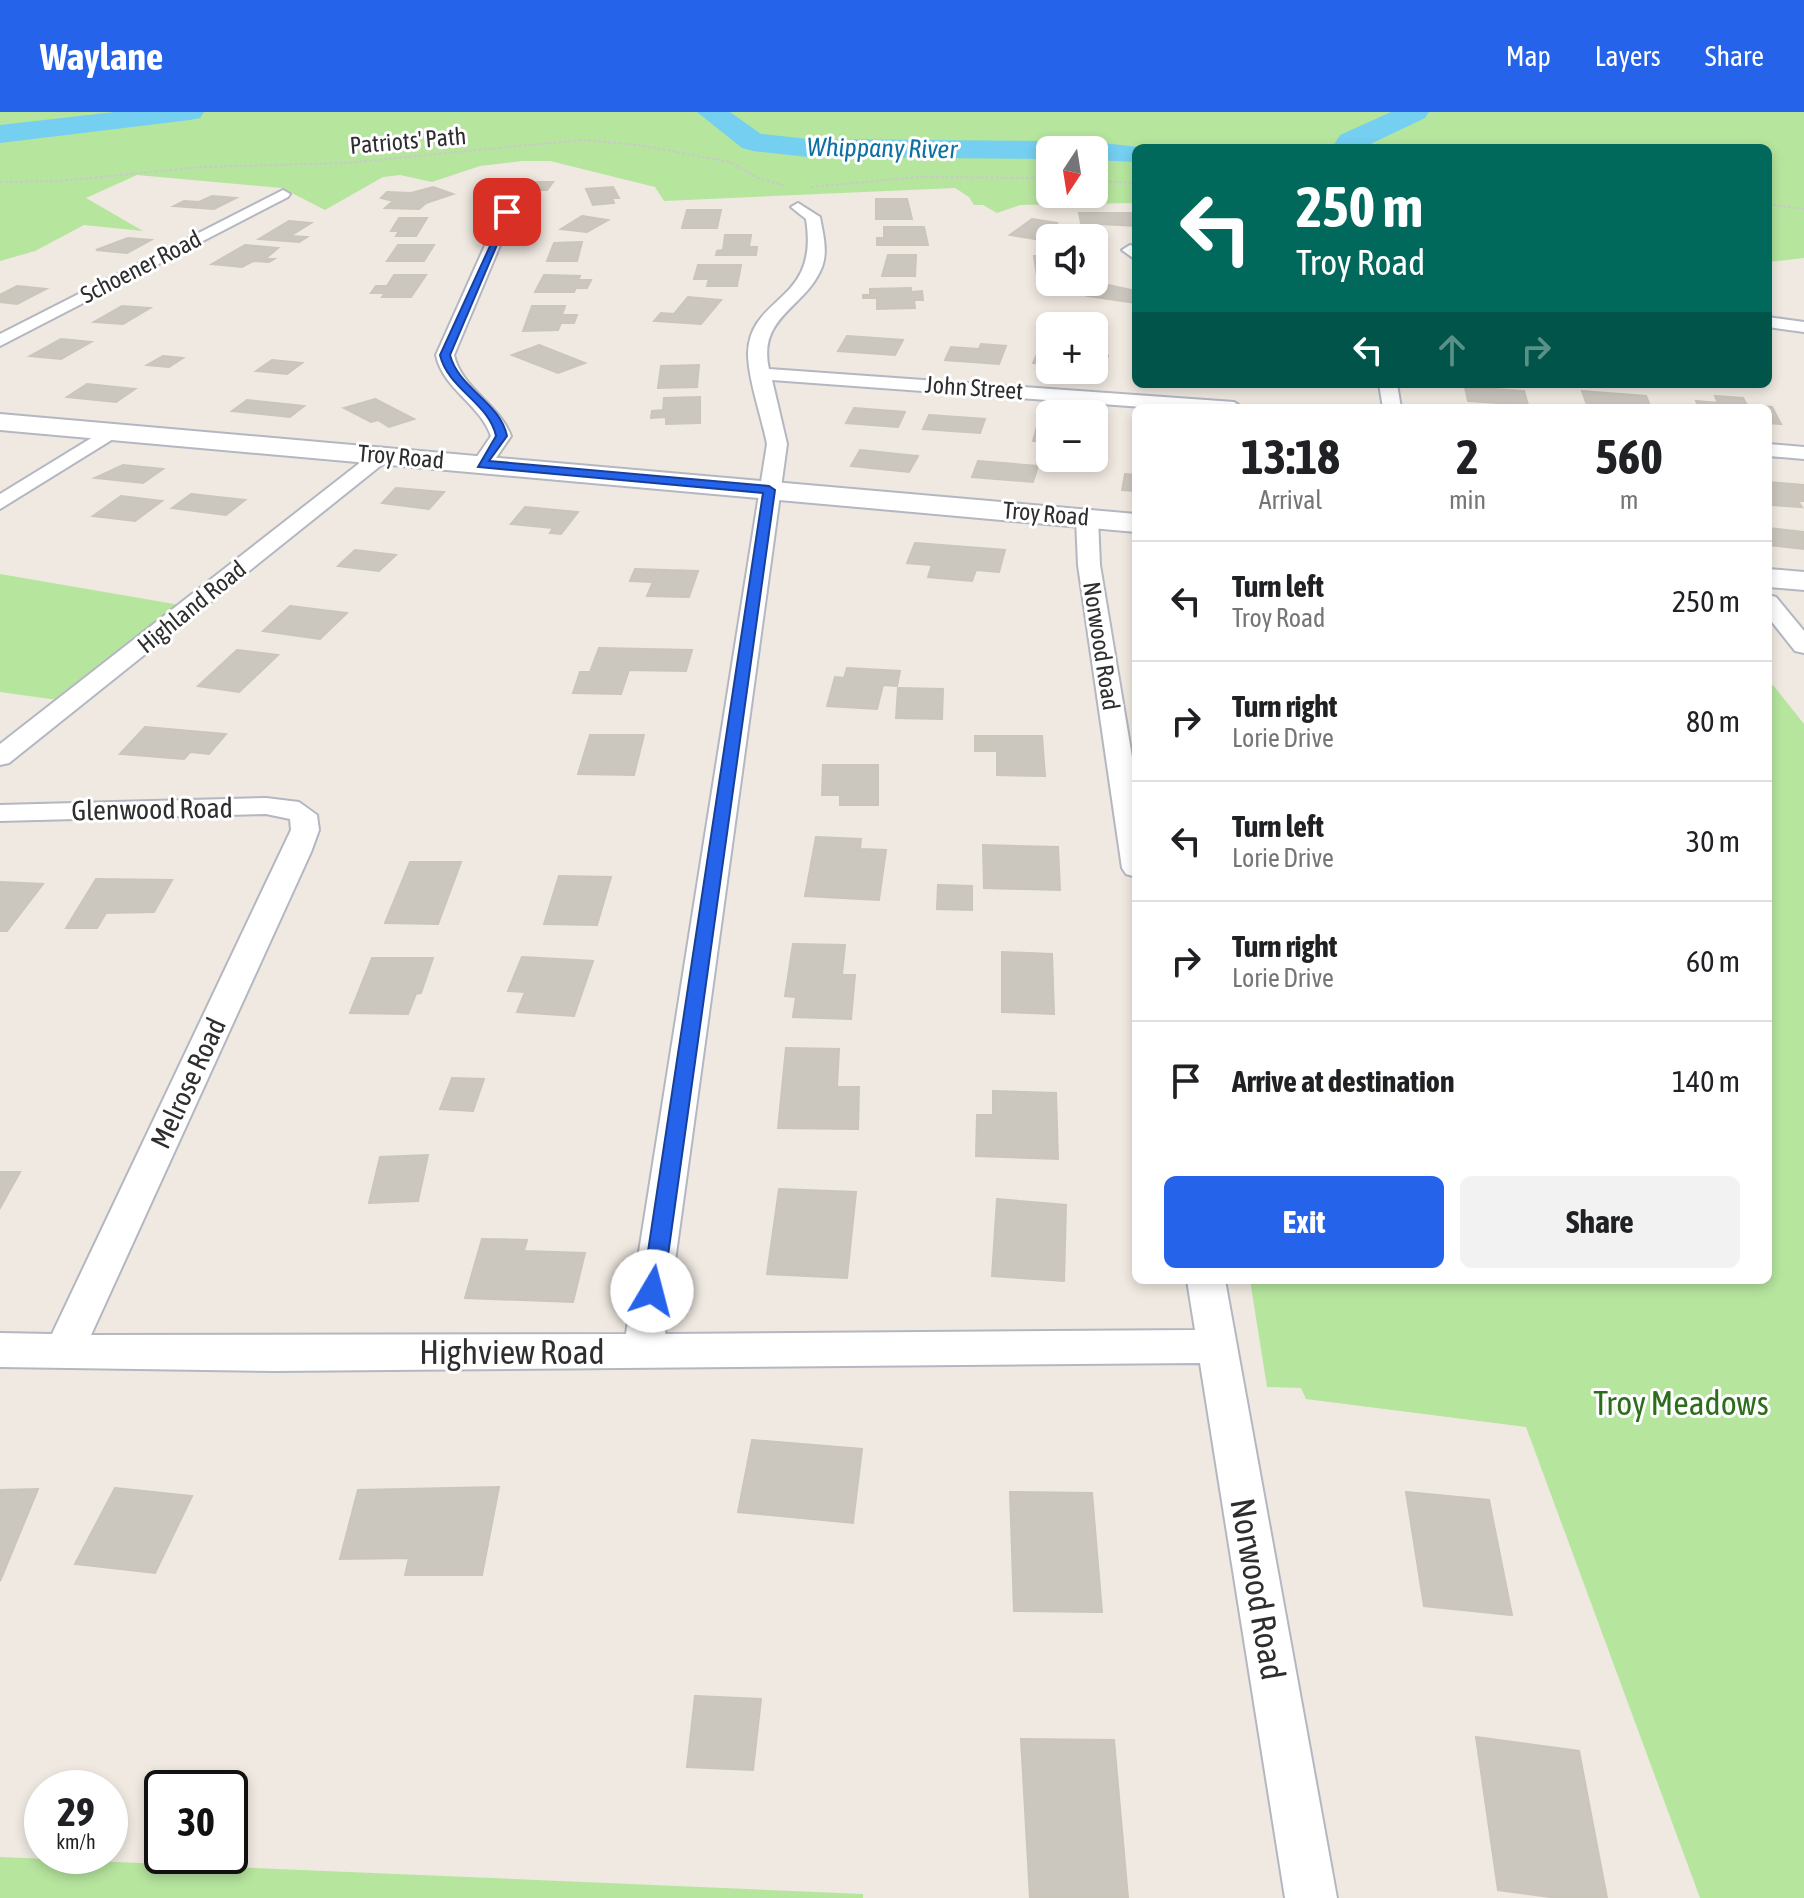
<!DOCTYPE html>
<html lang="en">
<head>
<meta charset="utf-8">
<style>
  :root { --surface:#fff; --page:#f2f2f2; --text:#202124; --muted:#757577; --line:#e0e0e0; --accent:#2563eb }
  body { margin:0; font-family:"Asap Condensed",sans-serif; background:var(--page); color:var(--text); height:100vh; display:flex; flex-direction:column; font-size:30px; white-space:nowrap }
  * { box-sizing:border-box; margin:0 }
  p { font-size:26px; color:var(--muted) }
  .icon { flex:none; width:44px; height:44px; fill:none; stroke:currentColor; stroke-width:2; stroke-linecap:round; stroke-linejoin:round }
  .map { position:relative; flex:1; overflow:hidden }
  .drawer { position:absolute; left:1132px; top:292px; width:640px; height:880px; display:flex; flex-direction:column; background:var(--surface); border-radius:12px; box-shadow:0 4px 12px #0003 }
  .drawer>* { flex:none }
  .hud { position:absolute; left:1132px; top:32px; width:640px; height:244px; border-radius:12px; box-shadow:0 4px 12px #0003; background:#00695c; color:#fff; overflow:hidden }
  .needle { width:52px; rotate:192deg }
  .fabs { position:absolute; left:1036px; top:24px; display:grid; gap:16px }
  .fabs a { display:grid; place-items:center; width:72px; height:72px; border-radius:12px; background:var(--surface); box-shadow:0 4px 12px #0003; font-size:40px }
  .speed { position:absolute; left:24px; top:1658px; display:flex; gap:16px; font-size:40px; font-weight:700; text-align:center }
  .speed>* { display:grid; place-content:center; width:104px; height:104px; border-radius:50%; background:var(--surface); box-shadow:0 4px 12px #0003; line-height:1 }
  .speed small { font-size:20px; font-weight:400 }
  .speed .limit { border:4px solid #111; border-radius:12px; background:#fff; color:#111 }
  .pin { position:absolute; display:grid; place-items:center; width:68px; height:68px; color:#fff; margin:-34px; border-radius:16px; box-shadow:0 4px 12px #0006 }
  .me { position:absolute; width:88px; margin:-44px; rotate:8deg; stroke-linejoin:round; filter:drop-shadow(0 0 6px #0008) }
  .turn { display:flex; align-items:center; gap:28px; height:168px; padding:0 32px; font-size:36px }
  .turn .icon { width:104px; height:104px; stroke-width:2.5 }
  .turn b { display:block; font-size:56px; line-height:68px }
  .lanes { display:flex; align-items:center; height:76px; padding:0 32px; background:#0003; justify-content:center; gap:40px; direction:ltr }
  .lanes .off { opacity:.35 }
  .eta { display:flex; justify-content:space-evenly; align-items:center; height:136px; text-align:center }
  .eta b { font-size:48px; font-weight:700; line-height:56px }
  .cta { display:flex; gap:16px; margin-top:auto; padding:16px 32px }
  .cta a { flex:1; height:92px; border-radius:12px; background:var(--accent); color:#fff; font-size:32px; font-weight:700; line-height:92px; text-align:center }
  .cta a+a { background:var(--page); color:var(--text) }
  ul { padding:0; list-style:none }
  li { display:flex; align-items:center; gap:24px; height:120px; padding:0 32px; border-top:2px solid var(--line) }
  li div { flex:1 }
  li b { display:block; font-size:30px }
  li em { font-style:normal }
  header { display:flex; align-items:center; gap:48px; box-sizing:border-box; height:112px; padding:0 40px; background:var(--accent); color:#fff }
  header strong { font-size:38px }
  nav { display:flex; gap:44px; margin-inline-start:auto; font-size:28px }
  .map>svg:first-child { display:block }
  .green { fill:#b6e59e; fill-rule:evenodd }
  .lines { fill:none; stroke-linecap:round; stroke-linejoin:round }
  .river { fill:#75cff0; fill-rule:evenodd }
  .building { fill:#cbc7bf; stroke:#cbc5ba; stroke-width:2 }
  .street-casing { stroke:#b4b7c1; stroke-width:4 }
  .secondary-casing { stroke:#b4b7c1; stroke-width:4 }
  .path { stroke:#c9c9c9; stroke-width:2; stroke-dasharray:3 2; stroke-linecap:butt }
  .street { fill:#fff; fill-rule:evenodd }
  .secondary { fill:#fff; fill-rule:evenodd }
  .route { fill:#2563eb; stroke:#184099; stroke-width:2 }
  .labels { text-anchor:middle; stroke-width:6; stroke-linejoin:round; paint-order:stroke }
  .far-street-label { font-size:24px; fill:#2e2e2e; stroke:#fff }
  .far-water-label { font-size:26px; font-style:italic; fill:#0d6fa3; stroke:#fff }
  .street-label { font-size:28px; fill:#2e2e2e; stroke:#fff }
  .near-street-label { font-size:34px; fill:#2e2e2e; stroke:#fff }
  .near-park-label { font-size:34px; fill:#2c6e1b; stroke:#fff }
</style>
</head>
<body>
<header>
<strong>Waylane</strong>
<nav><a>Map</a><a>Layers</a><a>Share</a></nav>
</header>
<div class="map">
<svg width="1804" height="1786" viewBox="0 0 1804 1786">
  <rect width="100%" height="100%" fill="#efe9e1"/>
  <path class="green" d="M 0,0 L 1804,0 L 1804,146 L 1768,150 L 1768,36 L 1136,36 L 1136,91 L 1020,93 L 997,101 L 983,93 L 974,93 L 969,85 L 955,76 L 664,89 L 655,75 L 550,49 L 522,49 L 480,54 L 432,70 L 400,63 L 383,65 L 325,98 L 282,76 L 137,63 L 86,86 L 143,119 L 84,113 L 35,139 L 0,149 ZM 1050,38 L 1094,38 L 1094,82 L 1050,82 Z
    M 0,462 L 186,494 L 65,589 L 0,580 Z
    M 1768,573 L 1773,573 L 1804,612 L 1804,1786 L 1700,1786 L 1526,1315 L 1306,1287 L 1301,1276 L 1267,1275 L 1250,1168 L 1768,1168 Z
    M 0,1745 L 863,1782 L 863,1786 L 0,1786 Z"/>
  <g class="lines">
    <path class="river" d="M 115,0 L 204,0 L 200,6 L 190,8 L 0,31 L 0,13 Z
      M 697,0 L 730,0 L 761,22 L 808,27 L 1064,29 L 1075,32 L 1079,38 L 1050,38 L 1050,47 L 808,45 L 753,39 L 742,36 Z
      M 1391,0 L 1429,0 L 1425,6 L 1362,36 L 1332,36 L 1340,23 Z
      M 1094,30 L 1148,36 L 1136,36 L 1136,50 L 1094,48 L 1094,38 L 1080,38 L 1083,33 Z"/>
  </g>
  <path class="building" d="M 499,70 L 553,70 L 547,78 L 492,78 Z
    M 433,75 L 453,82 L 426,91 L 419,97 L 385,96 L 393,89 L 381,86 L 387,80 L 411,81 Z
    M 613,75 L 619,86 L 612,86 L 614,91 L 593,93 L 586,77 Z
    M 212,84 L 236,86 L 214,97 L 174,94 L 184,89 L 199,90 Z
    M 876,87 L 907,87 L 912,107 L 876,107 Z
    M 687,98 L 721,98 L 717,116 L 682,116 Z
    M 1079,101 L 1133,101 L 1136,114 L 1081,111 Z
    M 582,104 L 608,108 L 587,120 L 561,117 Z
    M 399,106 L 427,106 L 416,124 L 396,124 L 399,119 L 391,119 Z
    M 1032,107 L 1057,111 L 1041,128 L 1010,123 Z
    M 289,109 L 311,111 L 290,124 L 307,125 L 299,130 L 259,127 Z
    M 884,115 L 924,115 L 928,133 L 877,133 L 877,126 L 884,126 Z
    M 725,123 L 751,123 L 749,135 L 757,135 L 756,143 L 716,143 L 717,139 L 723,138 Z
    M 128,126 L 151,128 L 127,141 L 96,138 Z
    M 582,130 L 577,149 L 547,149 L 554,131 Z
    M 245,133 L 278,136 L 265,147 L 274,147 L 269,150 L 253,149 L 242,155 L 212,152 Z
    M 398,133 L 434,133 L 424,149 L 387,149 Z
    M 888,143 L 916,143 L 915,164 L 882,164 Z
    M 1034,144 L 1050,144 L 1050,164 L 1037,164 Z
    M 698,153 L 741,153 L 737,174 L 707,174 L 709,167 L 694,167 Z
    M 394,163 L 426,163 L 411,185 L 382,185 L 385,181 L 371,181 L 376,174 L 387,174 Z
    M 544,163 L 580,164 L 578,168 L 591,168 L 587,176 L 576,176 L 574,180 L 535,180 Z
    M 1108,173 L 1136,179 L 1136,191 L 1088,184 Z
    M 17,174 L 46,177 L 17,192 L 0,190 L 0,183 Z
    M 911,176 L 911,180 L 922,179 L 923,188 L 914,188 L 915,196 L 877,197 L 877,186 L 863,186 L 863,183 L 870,183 L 870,177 Z
    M 688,185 L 721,188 L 701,212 L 654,209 L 661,201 L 674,202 Z
    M 122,194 L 150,196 L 123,212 L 94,210 Z
    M 532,194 L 565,194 L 562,203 L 577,203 L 574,211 L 561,211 L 558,218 L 523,219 Z
    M 847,224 L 903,228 L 895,243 L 838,239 Z
    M 61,227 L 91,230 L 61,247 L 30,244 Z
    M 981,232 L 1006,234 L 999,252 L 945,248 L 951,235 L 979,237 Z
    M 539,233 L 585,251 L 558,261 L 512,243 Z
    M 1038,240 L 1050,241 L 1050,253 L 1033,251 Z
    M 1094,243 L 1108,244 L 1103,260 L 1081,258 L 1094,258 Z
    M 163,244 L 183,246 L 169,255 L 147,253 Z
    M 272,248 L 302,251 L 287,262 L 256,259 Z
    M 699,253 L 697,275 L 658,276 L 661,254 Z
    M 87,272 L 135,277 L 116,290 L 67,285 Z
    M 1465,275 L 1524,279 L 1528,293 L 1468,289 Z
    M 1582,279 L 1646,284 L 1651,296 L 1587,293 Z
    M 1715,284 L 1743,286 L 1747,293 L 1772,295 L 1781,312 L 1768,311 L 1768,296 L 1699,296 L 1696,289 L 1718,291 Z
    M 700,285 L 700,311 L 666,312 L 666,305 L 651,306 L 652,299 L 663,298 L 664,286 Z
    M 375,287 L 414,307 L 389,315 L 378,308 L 371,310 L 344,296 Z
    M 247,288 L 304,294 L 290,305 L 232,299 Z
    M 854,296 L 905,300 L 898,315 L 846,311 Z
    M 929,303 L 985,307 L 980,321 L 923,317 Z
    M 1038,311 L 1050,312 L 1050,331 L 1033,329 Z
    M 860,338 L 918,344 L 909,360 L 851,354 Z
    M 978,349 L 1038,354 L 1033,370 L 972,365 Z
    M 123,353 L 163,357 L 143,371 L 95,366 Z
    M 1125,362 L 1136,363 L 1136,379 L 1122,378 Z
    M 1768,370 L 1804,373 L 1804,389 L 1798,389 L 1802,395 L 1771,393 Z
    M 396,376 L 444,380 L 429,397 L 382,391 Z
    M 191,382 L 245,388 L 226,403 L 172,396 Z
    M 121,384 L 162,389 L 135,409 L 93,404 Z
    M 525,395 L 578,400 L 561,422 L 550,421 L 553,416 L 511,412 Z
    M 1768,416 L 1804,420 L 1804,437 L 1768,433 Z
    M 915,431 L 1005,438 L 999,460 L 976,458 L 972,469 L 928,465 L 932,453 L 907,451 Z
    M 355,438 L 396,443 L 379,459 L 338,454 Z
    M 635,457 L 698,459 L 689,485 L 647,484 L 653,470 L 630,469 Z
    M 290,494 L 347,501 L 320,527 L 263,519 Z
    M 599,536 L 692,538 L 686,559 L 629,558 L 621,582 L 573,581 L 580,560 L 590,560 Z
    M 237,538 L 278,543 L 239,580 L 198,574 Z
    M 847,556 L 900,559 L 897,574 L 883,573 L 877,597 L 827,594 L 835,565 L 844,566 Z
    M 898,576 L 943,577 L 942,607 L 896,606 Z
    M 145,615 L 226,622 L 209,642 L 190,640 L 184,647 L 120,642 Z
    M 590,623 L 644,623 L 634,663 L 578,662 Z
    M 975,624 L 1042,624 L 1045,664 L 997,663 L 997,639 L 975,639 Z
    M 823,653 L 878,653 L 878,693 L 840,693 L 840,683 L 822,683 Z
    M 816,725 L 861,727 L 860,737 L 886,738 L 879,788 L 805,784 Z
    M 983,733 L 1058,735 L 1060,778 L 984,776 Z
    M 410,750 L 461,750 L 438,812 L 385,811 Z
    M 559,764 L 611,765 L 597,813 L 544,812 Z
    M 96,767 L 172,768 L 154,800 L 106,801 L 97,816 L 66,816 Z
    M 0,770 L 43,772 L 7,819 L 0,819 Z
    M 938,773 L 972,774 L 972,798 L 937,797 Z
    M 793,832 L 845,833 L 842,863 L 855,863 L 851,907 L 793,905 L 796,885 L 785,884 Z
    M 1002,840 L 1052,842 L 1054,902 L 1002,900 Z
    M 522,845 L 593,849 L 574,904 L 517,900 L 525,880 L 508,879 Z
    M 372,846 L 433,846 L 421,881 L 416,882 L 408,902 L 350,901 Z
    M 786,936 L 839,937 L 837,975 L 859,975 L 858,1017 L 778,1016 Z
    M 452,966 L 484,967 L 473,999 L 440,997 Z
    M 993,979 L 1056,981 L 1058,1047 L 976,1044 L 977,1003 L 993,1003 Z
    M 428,1043 L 418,1089 L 369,1091 L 380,1045 Z
    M 0,1060 L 20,1060 L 0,1096 Z
    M 779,1077 L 856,1080 L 847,1166 L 767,1162 Z
    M 997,1087 L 1066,1093 L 1064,1169 L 992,1164 Z
    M 482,1127 L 527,1128 L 524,1139 L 585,1141 L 573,1190 L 465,1186 Z
    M 752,1328 L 862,1337 L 853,1411 L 738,1400 Z
    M 499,1375 L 482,1463 L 405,1463 L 409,1446 L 340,1447 L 358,1378 Z
    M 115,1376 L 192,1384 L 155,1461 L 75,1452 Z
    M 38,1377 L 0,1469 L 0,1378 Z
    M 1010,1380 L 1092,1381 L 1102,1500 L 1014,1499 Z
    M 1406,1380 L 1489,1388 L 1512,1503 L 1424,1494 Z
    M 695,1584 L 761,1587 L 753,1658 L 687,1655 Z
    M 1476,1625 L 1579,1639 L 1607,1786 L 1558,1786 L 1498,1778 Z
    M 1021,1627 L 1114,1628 L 1128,1786 L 1030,1786 Z"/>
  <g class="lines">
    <g class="street-casing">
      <path id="street" d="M 283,78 L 290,82 L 288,85 L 0,234 L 0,222 Z
        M 798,91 L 820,105 C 823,122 828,139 822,155 C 806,196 757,204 769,257 L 1234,290 L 1243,296 L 1156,296 L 772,268 L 787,332 L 665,1222 L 1195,1218 L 1187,1168 L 1225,1168 L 1337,1786 L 1285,1786 L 1200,1251 L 274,1259 L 0,1255 L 0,1221 L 52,1222 L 291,718 L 290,707 L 266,702 L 0,709 L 0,693 L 266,686 L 299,690 L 317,703 L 319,718 L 311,740 L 91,1223 L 626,1222 L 767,332 C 762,306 748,267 748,241 C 750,182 820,192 806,107 L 791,95 Z
        M 507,96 L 514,100 L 454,243 C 461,276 499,292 511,324 L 489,356 L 482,358 L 472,352 L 491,324 C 480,292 443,277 436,243 L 500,100 Z
        M 1130,133 L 1136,135 L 1136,148 L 1122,138 Z
        M 1768,205 L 1804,210 L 1804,220 L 1768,215 Z
        M 1379,272 L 1397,272 L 1401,296 L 1383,296 Z
        M 111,314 L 121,320 L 118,324 L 0,397 L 0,382 Z
        M 1768,332 L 1804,335 L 1804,347 L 1768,344 Z
        M 382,337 L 392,343 L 389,347 L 9,651 L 0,653 L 0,632 L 375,339 Z
        M 1087,400 L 1098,406 L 1100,453 L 1136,669 L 1136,765 L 1126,762 L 1122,756 L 1078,453 L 1076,406 Z
        M 1768,483 L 1776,485 L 1804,519 L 1804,541 L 1795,539 L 1768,505 Z"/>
    </g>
    <g class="secondary-casing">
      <path id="secondary" d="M 0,302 L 1136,402 L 1136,420 L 0,318 Z
        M 1768,457 L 1804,460 L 1804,478 L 1768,475 Z"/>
    </g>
    <path class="path" d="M 1094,69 L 1136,71
      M 0,70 L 59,69 L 201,55 L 345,51 L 581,28 L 639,33 L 730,50 L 758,66 L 786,74
      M 811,75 L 919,65 L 1050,66
      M 1768,92 L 1804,97"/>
    <use href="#street" class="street"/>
    <use href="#secondary" class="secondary"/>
  </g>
  <path class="route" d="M 507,97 L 511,100 L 450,243 C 459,277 500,290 507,324 L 489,349 L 769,374 L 775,378 L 663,1179 L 660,1185 L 645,1185 L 642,1179 L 763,381 L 478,355 L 496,324 C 489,291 448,277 440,243 Z"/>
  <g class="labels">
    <g class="far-street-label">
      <text transform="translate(408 29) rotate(-5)" y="8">Patriots' Path</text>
      <text transform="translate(141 155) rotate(-27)" y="8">Schoener Road</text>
      <text transform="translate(974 276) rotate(4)" y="8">John Street</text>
      <text transform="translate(401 345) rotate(5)" y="8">Troy Road</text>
      <text transform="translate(1046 402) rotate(5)" y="8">Troy Road</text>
      <text transform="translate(192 495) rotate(-39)" y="8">Highland Road</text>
      <text transform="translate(1101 534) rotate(81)" y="8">Norwood Road</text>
    </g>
    <g class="far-water-label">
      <text transform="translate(882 36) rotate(1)" y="9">Whippany River</text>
    </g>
    <g class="street-label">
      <text transform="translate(152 697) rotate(-1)" y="10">Glenwood Road</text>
      <text transform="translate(188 971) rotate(-65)" y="10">Melrose Road</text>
    </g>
    <g class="near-street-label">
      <text x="512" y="1252">Highview Road</text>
      <text transform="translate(1258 1477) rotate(80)" y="12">Norwood Road</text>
    </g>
    <g class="near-park-label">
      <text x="1681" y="1303">Troy Meadows</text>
    </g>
  </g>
</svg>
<div class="fabs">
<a><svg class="needle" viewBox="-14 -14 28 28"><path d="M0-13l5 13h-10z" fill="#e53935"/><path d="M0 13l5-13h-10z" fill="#757577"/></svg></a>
<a><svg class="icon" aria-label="sound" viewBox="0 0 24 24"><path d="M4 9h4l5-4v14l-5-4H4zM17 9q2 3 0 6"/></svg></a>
<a>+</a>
<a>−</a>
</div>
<div class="speed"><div>29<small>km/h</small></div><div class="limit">30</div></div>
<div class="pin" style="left:507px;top:100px;background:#d93025"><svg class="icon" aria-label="arrive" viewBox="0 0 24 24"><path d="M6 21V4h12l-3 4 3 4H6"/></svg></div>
<svg class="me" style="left:652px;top:1179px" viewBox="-20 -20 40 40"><circle r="19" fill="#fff"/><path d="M0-13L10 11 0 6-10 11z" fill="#2563eb"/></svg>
<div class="hud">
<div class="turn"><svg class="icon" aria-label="left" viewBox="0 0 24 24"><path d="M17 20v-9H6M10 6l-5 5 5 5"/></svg><div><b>250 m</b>Troy Road</div></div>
<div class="lanes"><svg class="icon" aria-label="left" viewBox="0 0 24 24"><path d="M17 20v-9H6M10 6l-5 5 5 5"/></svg><svg class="icon off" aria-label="ahead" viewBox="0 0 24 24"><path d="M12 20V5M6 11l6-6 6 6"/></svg><svg class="icon off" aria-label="right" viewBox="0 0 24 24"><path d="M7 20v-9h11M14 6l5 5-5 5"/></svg></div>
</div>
<section class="drawer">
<div class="eta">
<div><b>13:18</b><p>Arrival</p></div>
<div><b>2</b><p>min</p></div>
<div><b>560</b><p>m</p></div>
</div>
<ul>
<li><svg class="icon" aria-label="left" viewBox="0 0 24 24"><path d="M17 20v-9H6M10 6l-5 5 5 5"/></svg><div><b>Turn left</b><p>Troy Road</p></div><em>250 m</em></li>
<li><svg class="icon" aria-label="right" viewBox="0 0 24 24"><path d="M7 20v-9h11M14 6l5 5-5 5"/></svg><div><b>Turn right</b><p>Lorie Drive</p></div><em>80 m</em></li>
<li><svg class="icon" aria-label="left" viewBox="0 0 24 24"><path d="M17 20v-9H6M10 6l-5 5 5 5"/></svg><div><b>Turn left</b><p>Lorie Drive</p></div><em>30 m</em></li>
<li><svg class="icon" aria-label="right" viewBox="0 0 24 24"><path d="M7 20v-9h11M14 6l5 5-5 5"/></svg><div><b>Turn right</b><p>Lorie Drive</p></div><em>60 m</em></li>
<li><svg class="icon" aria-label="arrive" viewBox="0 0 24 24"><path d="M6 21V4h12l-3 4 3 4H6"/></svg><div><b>Arrive at destination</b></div><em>140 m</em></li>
</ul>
<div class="cta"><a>Exit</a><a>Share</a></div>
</section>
</div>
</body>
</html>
